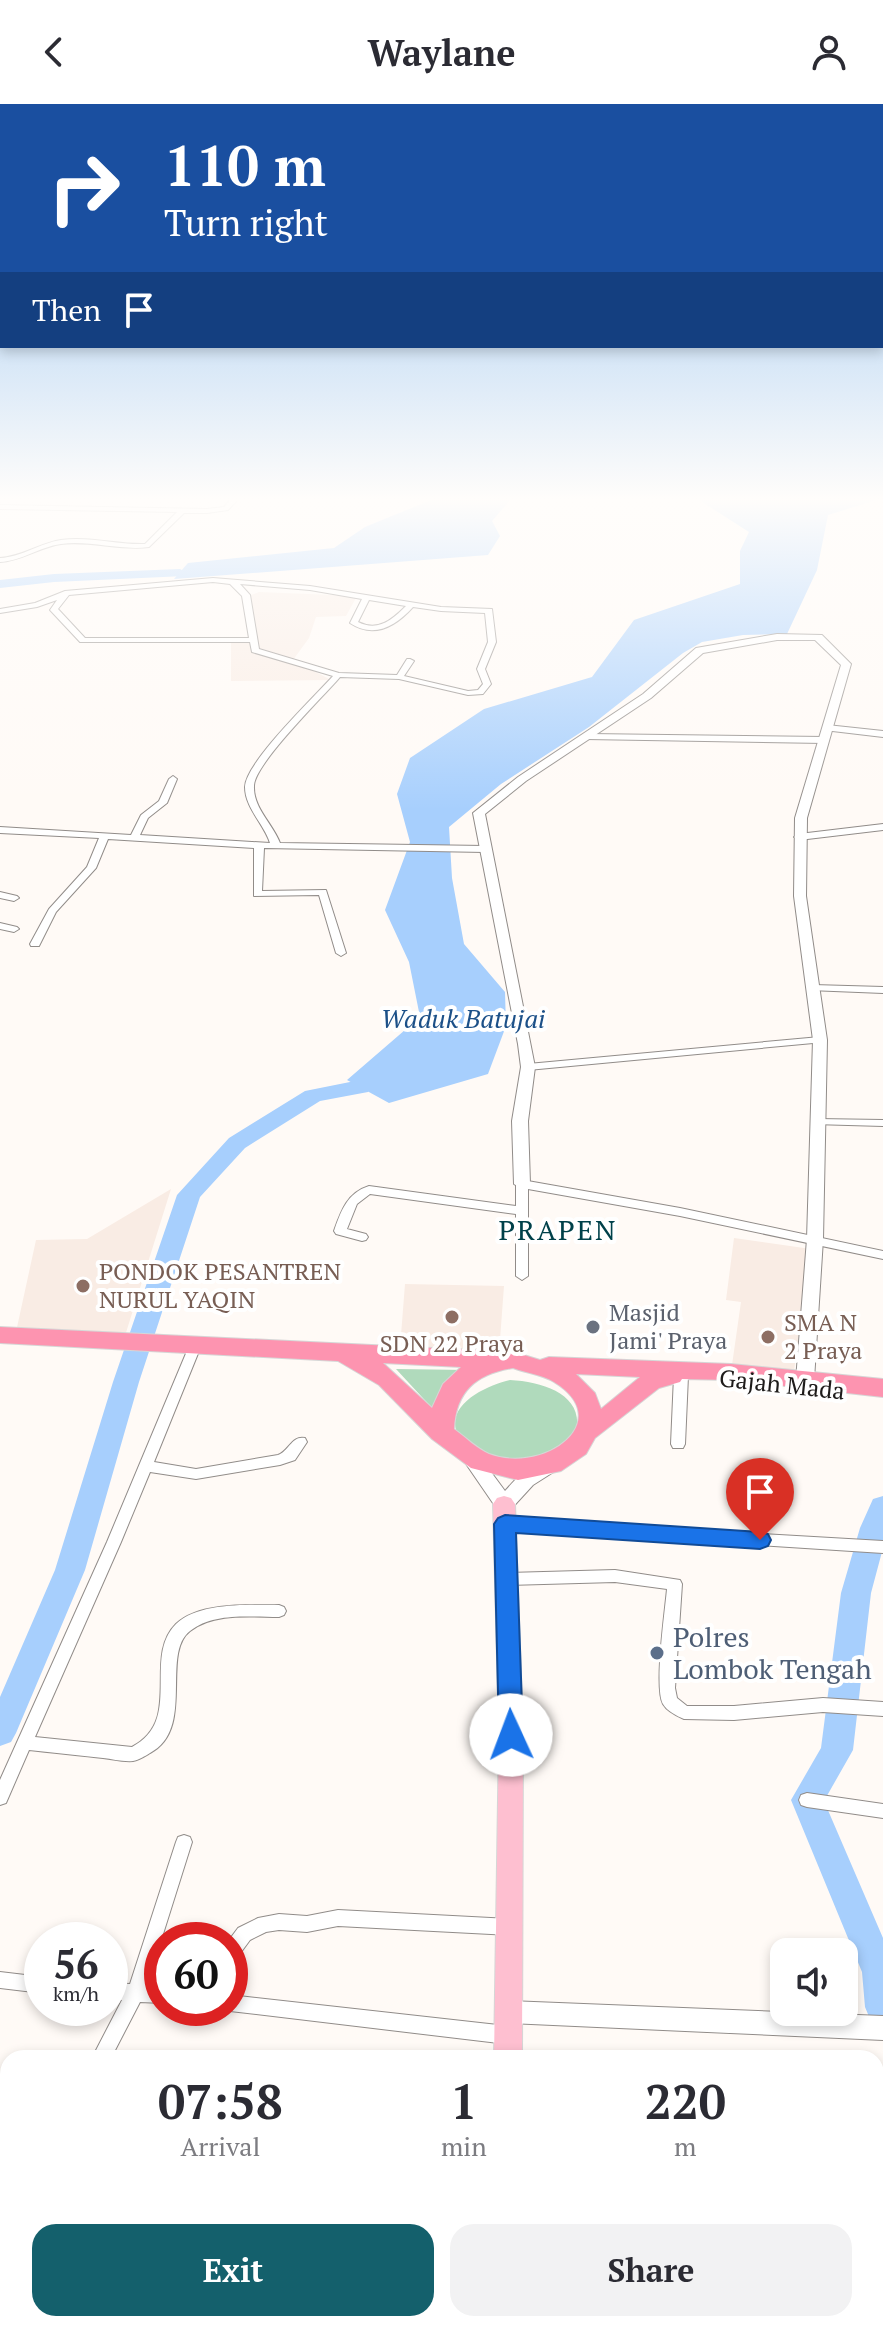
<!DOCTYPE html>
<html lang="en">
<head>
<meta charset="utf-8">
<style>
  :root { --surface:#fff; --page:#f2f2f3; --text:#2b2b33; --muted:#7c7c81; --accent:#14606c }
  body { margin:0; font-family:"PT Serif",serif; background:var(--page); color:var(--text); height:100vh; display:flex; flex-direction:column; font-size:30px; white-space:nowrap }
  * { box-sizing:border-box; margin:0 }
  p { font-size:26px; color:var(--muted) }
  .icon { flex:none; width:44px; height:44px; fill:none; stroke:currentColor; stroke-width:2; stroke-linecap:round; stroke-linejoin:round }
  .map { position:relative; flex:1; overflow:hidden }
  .panel { position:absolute; left:0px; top:1946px; width:884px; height:282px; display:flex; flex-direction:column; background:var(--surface); border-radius:24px 24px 0 0; box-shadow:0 4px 12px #0003 }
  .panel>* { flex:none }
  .hud { position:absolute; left:0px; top:0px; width:884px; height:244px; box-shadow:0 4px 12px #0003; background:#1a4fa0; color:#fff; overflow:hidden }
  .buttons { position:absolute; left:770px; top:1834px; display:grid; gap:16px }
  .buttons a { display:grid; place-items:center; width:88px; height:88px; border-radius:16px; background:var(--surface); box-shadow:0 4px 12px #0003; font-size:40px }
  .speed { position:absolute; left:24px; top:1818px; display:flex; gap:16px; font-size:40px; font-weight:700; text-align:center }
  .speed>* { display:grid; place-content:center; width:104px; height:104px; border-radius:50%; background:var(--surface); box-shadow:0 4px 12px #0003; line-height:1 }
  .speed small { font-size:20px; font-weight:400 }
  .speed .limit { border:12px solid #d22; background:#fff; color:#111 }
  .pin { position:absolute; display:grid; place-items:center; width:68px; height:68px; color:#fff; margin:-82px -34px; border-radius:50% 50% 50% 0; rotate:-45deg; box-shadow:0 0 8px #0007 }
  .pin .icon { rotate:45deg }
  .me { position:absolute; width:88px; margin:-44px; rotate:358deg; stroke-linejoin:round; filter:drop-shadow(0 0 6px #0008) }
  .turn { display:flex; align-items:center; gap:28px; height:168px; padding:0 32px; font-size:36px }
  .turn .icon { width:104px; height:104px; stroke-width:2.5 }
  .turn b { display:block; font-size:56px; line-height:68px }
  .then { display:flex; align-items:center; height:76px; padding:0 32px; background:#0003; gap:16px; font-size:30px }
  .eta { display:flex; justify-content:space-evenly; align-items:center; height:136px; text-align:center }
  .eta b { font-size:48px; font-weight:600; line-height:56px }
  .cta { display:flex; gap:16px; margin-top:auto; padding:16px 32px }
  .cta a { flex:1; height:92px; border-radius:24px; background:var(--accent); color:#fff; font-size:32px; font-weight:600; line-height:92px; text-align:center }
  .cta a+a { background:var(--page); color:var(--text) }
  header { display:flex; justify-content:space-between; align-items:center; height:104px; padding:0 32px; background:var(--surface); font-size:36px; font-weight:600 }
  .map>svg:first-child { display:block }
  .built { fill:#f9ece4 }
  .green { fill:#b0dabc }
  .water { fill:#a7cffd }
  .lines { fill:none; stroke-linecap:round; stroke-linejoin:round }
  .river { fill:#a7cffd; fill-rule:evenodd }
  .street-casing { stroke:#918c89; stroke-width:2 }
  .secondary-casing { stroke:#918c89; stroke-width:2 }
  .primary-casing { stroke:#d6d6d6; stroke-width:2 }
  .highway-casing { stroke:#d6d6d6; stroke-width:2 }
  .street { fill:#fff; fill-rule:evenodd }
  .secondary { fill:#fff; fill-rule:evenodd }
  .primary { fill:#febfd0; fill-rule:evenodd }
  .highway { fill:#fd94b0; fill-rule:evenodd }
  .route { fill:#1a73e8; stroke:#114b97; stroke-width:2 }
  .education-dot { fill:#8d6e63; stroke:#fff; stroke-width:3 }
  .worship-dot { fill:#6b7280; stroke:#fff; stroke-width:3 }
  .service-dot { fill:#5c6f8a; stroke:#fff; stroke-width:3 }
  .labels { text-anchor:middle; stroke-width:8; stroke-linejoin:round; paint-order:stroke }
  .education-label { font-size:24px; fill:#785e54; stroke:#fff; text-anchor:start }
  .worship-label { font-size:24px; fill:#5b616d; stroke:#fff; text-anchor:start }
  .street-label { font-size:24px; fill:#1e1c1b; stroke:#fff }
  .water-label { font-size:26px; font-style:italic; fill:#1c5088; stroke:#fff }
  .quarter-label { font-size:28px; letter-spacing:2px; fill:#00414a; stroke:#fff }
  .near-service-label { font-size:28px; fill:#4e5e75; stroke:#fff; text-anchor:start }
</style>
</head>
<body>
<header><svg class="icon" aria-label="back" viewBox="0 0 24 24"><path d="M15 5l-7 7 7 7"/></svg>Waylane<svg class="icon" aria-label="person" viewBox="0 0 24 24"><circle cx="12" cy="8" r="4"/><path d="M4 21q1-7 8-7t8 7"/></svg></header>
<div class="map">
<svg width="883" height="2227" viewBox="0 0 883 2227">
  <rect width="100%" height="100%" fill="#fffaf6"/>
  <path class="built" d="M 259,488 L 357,492 L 346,512 L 316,513 L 309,534 L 293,556 L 331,576 L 231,577 L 231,539 L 254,536 L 243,494 Z
    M 171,1085 L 124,1235 L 16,1228 L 36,1136 L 87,1135 Z
    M 734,1134 L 811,1145 L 793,1274 L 731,1268 L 741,1198 L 726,1196 Z
    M 405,1180 L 504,1182 L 499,1249 L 400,1244 Z"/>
  <path class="green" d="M 396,1265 L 467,1266 L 433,1305 Z
    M 510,1276 C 549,1278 594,1295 571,1342 L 508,1363 C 496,1356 472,1349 463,1339 C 436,1305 484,1282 510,1276 Z"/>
  <path class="water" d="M 436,394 L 512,394 L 492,417 L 500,432 L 488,451 L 174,475 L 188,459 L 334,444 L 365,423 Z
    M 696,394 L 883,394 L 828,411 L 817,466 L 787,530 L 743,531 L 702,538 L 683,549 L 589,623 L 501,680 L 449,723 L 452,774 L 464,840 L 505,888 L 506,922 L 488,970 L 389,999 L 347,976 L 420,913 L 409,858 L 385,806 L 410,738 L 397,690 L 410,654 L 484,605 L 592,573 L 634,516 L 740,480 L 740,447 L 749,428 Z"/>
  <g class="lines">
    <path class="river" d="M 180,465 L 187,469 L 185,472 L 54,478 L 0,484 L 0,476 L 54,470 Z
      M 360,976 L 368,978 L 371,983 L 368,988 L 320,997 L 245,1044 L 200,1093 L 139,1278 L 85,1466 L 16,1629 L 11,1638 L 0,1642 L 0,1593 L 55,1466 L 113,1278 L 177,1091 L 229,1034 L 305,987 Z
      M 883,1392 L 883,1444 L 871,1489 L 853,1646 L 824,1697 L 883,1834 L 883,1920 L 870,1915 L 865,1903 L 862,1868 L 791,1696 L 821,1644 L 841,1489 L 860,1424 L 873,1395 Z
      M 883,2185 L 883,2227 L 855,2227 L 857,2220 L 876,2220 L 876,2188 Z"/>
    <g class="street-casing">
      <path id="street" d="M 232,394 L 239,394 L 228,406 L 207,409 L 184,409 L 149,443 C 120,447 90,436 61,440 C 39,443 22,457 0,458 L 0,454 C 22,453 40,439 61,436 C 89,432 117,441 145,440 L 177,408 L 0,405 L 0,401 L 207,405 L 224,403 Z
        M 213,474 L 310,482 L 441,503 L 492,505 L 496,538 L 485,565 L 491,580 L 483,590 L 468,591 L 399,575 L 340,573 C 323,593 254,660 254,682 C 253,704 273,720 280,739 L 485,742 L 490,745 L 485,748 L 264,744 L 262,787 L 326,786 L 346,849 L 341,852 L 336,849 L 319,791 L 254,792 L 254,744 L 108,735 L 96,764 L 56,808 L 39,842 L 31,842 L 30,840 L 49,805 L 87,763 L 99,734 L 0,729 L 0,723 L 131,731 L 141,711 L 159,697 L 169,675 L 173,672 L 177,675 L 167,699 L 148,714 L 140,731 L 270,739 C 264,720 245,704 245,683 C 245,659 315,592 333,572 L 252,548 L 250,538 L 80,538 L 50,506 L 57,496 L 37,503 L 0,509 L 0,505 L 35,499 L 65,487 ZM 213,478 L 230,480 L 242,492 L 249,534 L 85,534 L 58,505 L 69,491 ZM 240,480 L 310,486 L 362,495 L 350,519 C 374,535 396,522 413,503 L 441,507 L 485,509 L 488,538 L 477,565 L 483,580 L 478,586 L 468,587 L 404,572 L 414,557 L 410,555 L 407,555 L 397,571 L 339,569 L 259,545 L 250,491 ZM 369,496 L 406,502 C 392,516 378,528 358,518 Z
        M 827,621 L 883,627 L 883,633 L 824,626 L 824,622 Z
        M 589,630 L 824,633 L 828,636 L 824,639 L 586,635 L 586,631 Z
        M 883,720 L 883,726 L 799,736 L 794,733 L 799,730 Z
        M 0,788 L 17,792 L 19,794 L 14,797 L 0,794 Z
        M 0,819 L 17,823 L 19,825 L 14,828 L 0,825 Z
        M 813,881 L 883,883 L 883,889 L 809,886 L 808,884 Z
        M 820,933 L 825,936 L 824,938 L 528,966 L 523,963 L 528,960 Z
        M 817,1015 L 883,1016 L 883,1022 L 813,1020 L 811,1018 Z
        M 522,1076 L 680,1104 L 883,1147 L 883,1155 L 680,1112 L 528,1085 L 528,1172 L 522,1176 L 516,1172 L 516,1110 L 370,1090 L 357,1100 L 347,1125 L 366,1130 L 368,1133 L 366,1136 L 362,1137 L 336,1130 L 334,1127 C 341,1107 347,1089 369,1082 L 516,1102 L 516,1080 Z
        M 193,1242 L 198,1244 L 199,1247 L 154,1358 L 196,1365 L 278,1351 C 289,1347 292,1331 305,1334 L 307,1338 L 295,1356 L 280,1361 L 196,1375 L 150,1368 L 121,1438 L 35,1633 L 132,1643 C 184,1616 142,1554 176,1520 C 199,1498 250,1501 279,1501 L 284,1503 L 286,1507 L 284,1511 L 279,1513 C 251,1513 213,1508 190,1527 C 160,1550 196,1625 150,1649 C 145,1652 139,1656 133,1657 C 123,1658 112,1655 103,1654 C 78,1651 54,1649 29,1646 L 6,1699 L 0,1701 L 0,1676 L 107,1438 L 187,1247 L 188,1244 Z
        M 681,1267 L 686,1269 L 688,1272 L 685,1340 L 683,1344 L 673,1344 L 671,1340 L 674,1272 L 676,1269 Z
        M 505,1415 L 883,1437 L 883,1449 L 505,1425 L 500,1424 L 498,1420 L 500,1416 Z
        M 615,1466 L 680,1476 L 682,1480 L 675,1584 L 677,1594 L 687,1602 L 734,1602 L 823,1594 L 883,1598 L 883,1612 L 823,1608 L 734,1616 L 684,1615 C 677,1612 667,1607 663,1600 C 654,1584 665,1507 667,1485 L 615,1478 L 508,1481 L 503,1479 L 501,1475 L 503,1471 L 508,1469 Z
        M 807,1689 L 883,1700 L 883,1714 L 807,1703 L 801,1701 L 799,1696 L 801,1691 Z
        M 184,1731 L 190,1733 L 192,1738 L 147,1881 L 162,1883 L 162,1899 L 140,1898 L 111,1954 L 92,1954 L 122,1896 L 110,1895 L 110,1879 L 130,1880 L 176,1738 L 178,1733 Z
        M 338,1806 L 510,1815 L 516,1817 L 519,1823 L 516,1829 L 510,1831 L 338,1822 L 307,1828 L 279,1826 L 266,1828 L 250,1836 L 236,1855 L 230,1857 L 229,1836 L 238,1824 L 258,1814 L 279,1810 L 307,1812 Z
        M 0,1868 L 42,1873 L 42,1889 L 0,1884 Z
        M 230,1891 L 507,1922 L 513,1925 L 516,1931 L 513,1937 L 507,1940 L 230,1907 L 223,1904 L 230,1904 Z
        M 8,2051 L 8,2071 L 0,2074 L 0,2054 Z"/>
    </g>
    <g class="secondary-casing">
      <path id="secondary" d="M 777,530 L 822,531 L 851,560 L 807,714 L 806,792 L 827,936 L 823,1135 L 814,1276 L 811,1280 L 799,1280 L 796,1276 L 807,1135 L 813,936 L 794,792 L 795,714 L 841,561 L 815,536 L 777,536 L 703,549 L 651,594 L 526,677 L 485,710 L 535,963 L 528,1017 L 530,1080 L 522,1085 L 514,1080 L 512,1017 L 521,963 L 518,940 L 473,709 L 518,673 L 643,590 L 696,544 Z
        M 471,1347 L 477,1349 L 505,1387 C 516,1375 536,1351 555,1357 L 557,1362 L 555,1367 L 533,1381 L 511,1405 L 504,1407 L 497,1405 L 462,1354 L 465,1349 Z
        M 509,1897 L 883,1912 L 883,1936 L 509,1919 L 501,1916 L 497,1908 L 501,1900 Z"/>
    </g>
    <g class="primary-casing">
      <path id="primary" d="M 504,1392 L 511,1394 L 515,1400 L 523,1631 L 522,1954 L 494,1954 L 499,1631 L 493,1400 L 497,1394 Z
        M 496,2220 L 526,2220 L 526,2227 L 496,2227 Z"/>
    </g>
    <g class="highway-casing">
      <path id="highway" d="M 0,1223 L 514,1248 L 540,1256 L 549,1253 L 731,1260 L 883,1275 L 883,1293 L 731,1276 L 682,1275 L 680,1278 L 659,1284 L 595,1334 L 586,1350 L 561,1367 L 518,1376 L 471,1364 L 432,1335 L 379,1281 L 338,1257 L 0,1239 ZM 383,1259 L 461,1263 L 443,1280 L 432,1304 ZM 513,1264 C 526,1269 543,1271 554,1278 C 618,1317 544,1371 489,1350 C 477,1345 465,1333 454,1325 C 456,1287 476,1270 513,1264 ZM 576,1270 L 640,1273 L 601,1305 L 595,1289 Z"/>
    </g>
    <use href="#street" class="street"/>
    <use href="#secondary" class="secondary"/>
    <use href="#primary" class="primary"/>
    <use href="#highway" class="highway"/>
  </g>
  <linearGradient id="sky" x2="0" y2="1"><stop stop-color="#8ebff0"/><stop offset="0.56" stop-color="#fffdfb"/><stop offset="1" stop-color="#fffdfb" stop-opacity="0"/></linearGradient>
  <rect width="883" height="706" fill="url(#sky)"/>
  <path class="route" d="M 505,1411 L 760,1428 L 768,1430 L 771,1436 L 768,1442 L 760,1445 L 516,1429 L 523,1631 L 519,1639 L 511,1642 L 502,1639 L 499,1631 L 494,1420 L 498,1414 Z"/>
  <g class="education-dot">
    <circle cx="83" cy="1182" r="8"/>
    <circle cx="452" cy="1213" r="8"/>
    <circle cx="768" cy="1233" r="8"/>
  </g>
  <circle class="worship-dot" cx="593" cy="1223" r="8"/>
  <circle class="service-dot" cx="657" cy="1549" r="8"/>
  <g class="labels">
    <g class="education-label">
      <text x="99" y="1176">PONDOK PESANTREN<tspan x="99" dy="28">NURUL YAQIN</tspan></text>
      <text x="784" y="1227">SMA N<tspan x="784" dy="28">2 Praya</tspan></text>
      <text x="452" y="1248" text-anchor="middle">SDN 22 Praya</text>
    </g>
    <g class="worship-label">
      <text x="609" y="1217">Masjid<tspan x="609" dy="28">Jami' Praya</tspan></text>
    </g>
    <g class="street-label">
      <text transform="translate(782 1281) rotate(6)" y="8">Gajah Mada</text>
    </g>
    <g class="water-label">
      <text x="463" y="924">Waduk Batujai</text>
    </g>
    <g class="quarter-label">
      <text x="558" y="1136">PRAPEN</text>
    </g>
    <g class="near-service-label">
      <text x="673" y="1543">Polres<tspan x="673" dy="32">Lombok Tengah</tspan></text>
    </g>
  </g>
</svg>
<div class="buttons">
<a><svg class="icon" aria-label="sound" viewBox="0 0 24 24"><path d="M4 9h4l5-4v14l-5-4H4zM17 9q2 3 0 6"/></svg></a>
</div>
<div class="speed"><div>56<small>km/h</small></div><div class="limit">60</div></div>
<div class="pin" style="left:760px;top:1436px;background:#d93025"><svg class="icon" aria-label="arrive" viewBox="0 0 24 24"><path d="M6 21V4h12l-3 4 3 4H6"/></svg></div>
<svg class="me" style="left:511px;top:1631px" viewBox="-20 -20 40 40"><circle r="19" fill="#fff"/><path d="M0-13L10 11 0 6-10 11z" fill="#1a73e8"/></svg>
<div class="hud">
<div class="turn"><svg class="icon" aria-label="right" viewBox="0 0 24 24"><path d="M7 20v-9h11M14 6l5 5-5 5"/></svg><div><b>110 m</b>Turn right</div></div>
<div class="then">Then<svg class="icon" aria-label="arrive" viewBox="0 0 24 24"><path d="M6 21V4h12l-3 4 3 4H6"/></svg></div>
</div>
<section class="panel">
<div class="eta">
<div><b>07:58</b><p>Arrival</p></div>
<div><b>1</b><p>min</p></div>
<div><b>220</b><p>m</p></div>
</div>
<div class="cta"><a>Exit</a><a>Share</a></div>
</section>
</div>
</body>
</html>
